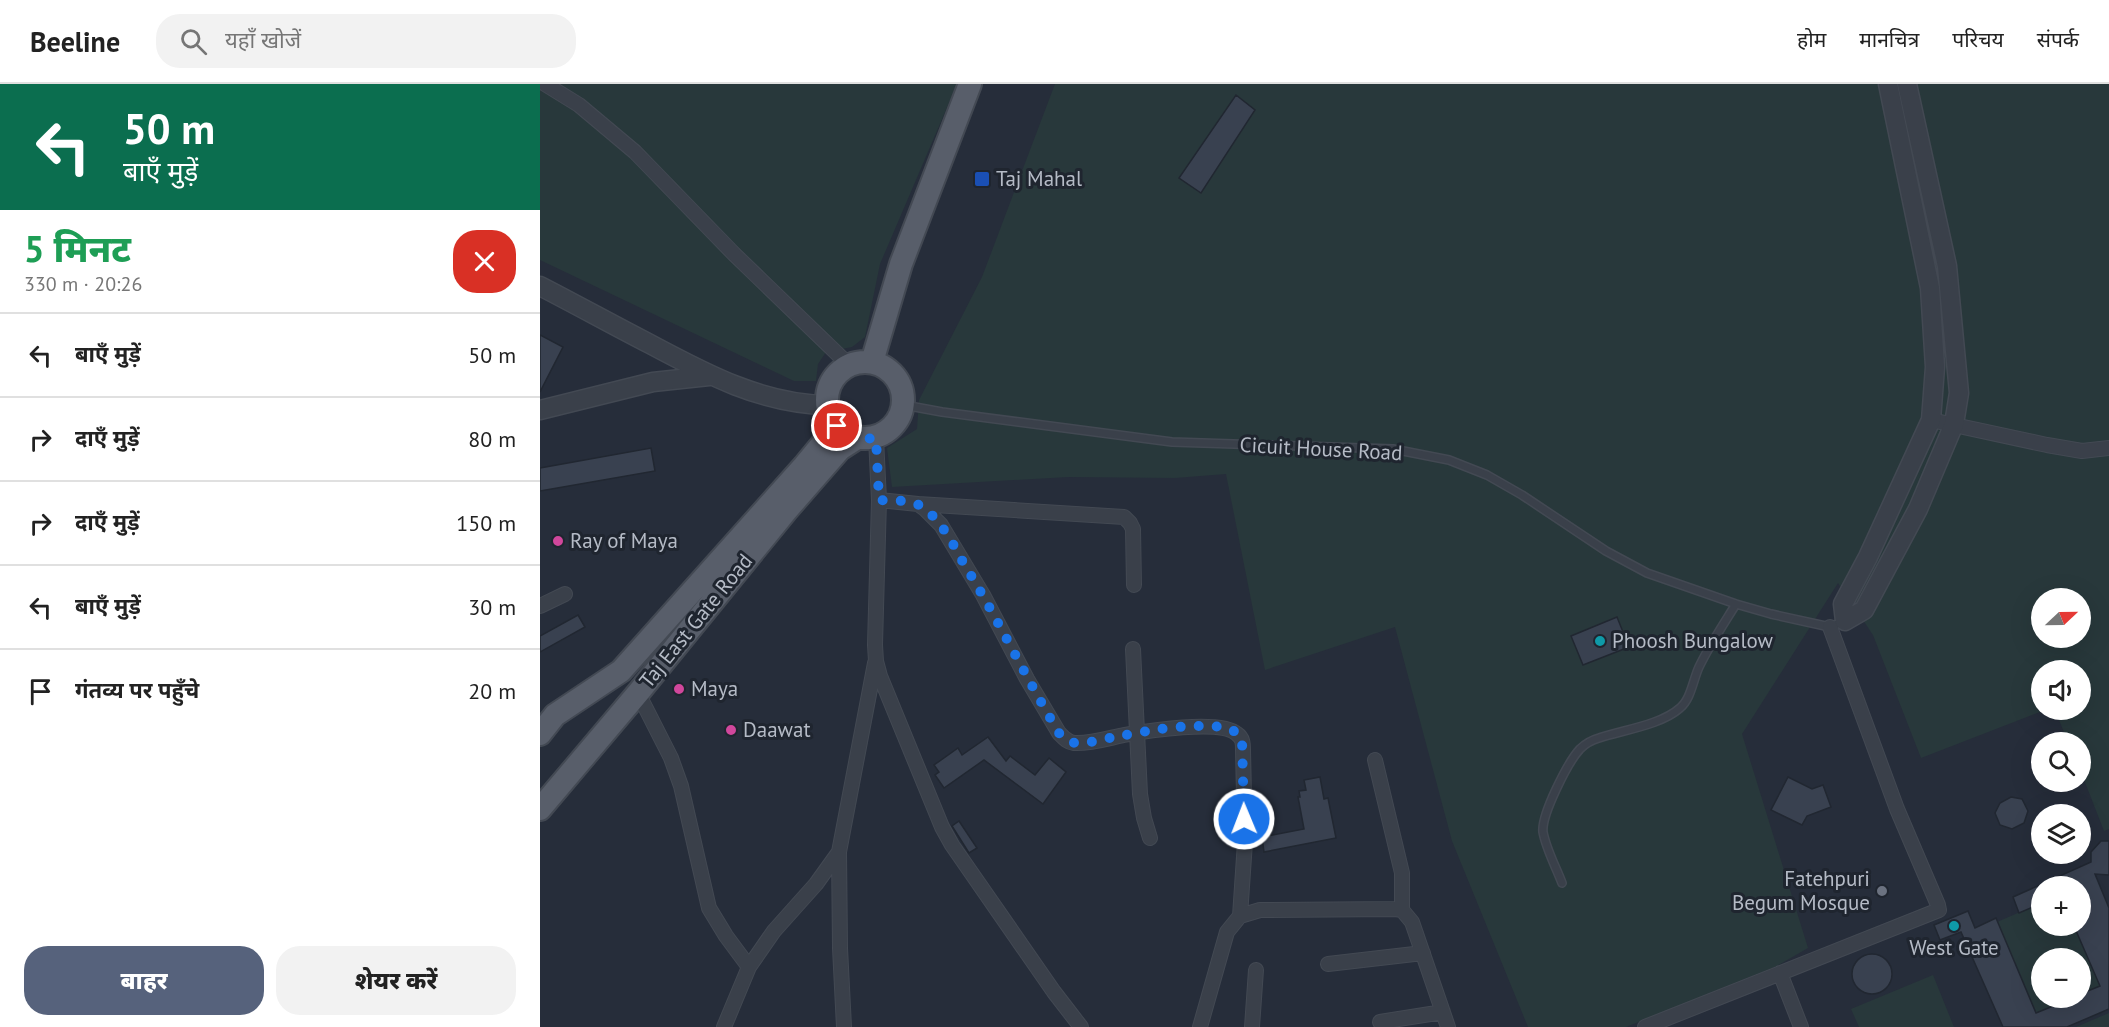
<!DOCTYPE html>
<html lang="hi">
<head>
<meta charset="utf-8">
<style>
  :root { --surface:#fff; --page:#f2f2f2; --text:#222; --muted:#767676; --line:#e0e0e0; --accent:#56627c }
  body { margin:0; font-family:"PT Sans","Noto Sans Devanagari",sans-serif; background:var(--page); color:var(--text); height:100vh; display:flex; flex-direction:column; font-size:22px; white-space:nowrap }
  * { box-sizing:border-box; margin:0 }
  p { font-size:20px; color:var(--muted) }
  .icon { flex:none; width:33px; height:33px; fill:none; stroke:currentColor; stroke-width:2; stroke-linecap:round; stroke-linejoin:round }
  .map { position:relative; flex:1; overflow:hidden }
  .sheet { display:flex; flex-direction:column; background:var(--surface); width:540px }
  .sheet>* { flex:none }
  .hud { background:#0b6e4f; color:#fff; overflow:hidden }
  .needle { width:39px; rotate:68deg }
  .fabs { position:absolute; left:1491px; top:504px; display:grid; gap:12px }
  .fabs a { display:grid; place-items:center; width:60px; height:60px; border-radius:50%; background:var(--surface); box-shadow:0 6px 24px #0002; font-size:30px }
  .pin { position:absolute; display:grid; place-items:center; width:51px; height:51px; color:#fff; margin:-26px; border:3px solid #fff; border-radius:50%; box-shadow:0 2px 6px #0007 }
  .me { position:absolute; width:66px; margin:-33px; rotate:359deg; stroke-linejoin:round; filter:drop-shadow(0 0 4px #0008) }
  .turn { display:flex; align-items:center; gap:21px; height:126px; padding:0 24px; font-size:27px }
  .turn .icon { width:78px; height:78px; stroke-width:2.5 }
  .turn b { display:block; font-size:42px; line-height:51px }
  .round { display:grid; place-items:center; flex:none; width:63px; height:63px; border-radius:24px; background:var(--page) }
  .summary { display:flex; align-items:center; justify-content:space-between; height:102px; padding:0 24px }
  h1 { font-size:36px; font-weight:800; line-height:45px; color:#1e9e55 }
  .cta { display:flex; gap:12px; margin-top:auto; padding:12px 24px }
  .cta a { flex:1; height:69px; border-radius:24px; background:var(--accent); color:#fff; font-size:24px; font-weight:800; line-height:69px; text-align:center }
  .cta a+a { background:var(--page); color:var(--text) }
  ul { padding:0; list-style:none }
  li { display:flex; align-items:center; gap:18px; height:84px; padding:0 24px; border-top:2px solid var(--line) }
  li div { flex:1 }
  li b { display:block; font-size:22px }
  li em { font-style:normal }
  header { display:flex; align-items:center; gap:36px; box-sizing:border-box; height:84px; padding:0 30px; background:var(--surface); border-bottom:2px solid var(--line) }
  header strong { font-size:28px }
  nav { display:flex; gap:33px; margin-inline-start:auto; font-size:21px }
  .search { width:420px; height:54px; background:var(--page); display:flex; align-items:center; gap:15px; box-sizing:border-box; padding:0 21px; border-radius:24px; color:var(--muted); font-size:22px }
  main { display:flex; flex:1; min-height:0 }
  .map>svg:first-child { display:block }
  .green { fill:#28383b; fill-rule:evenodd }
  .building { fill:#394150; stroke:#212731; stroke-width:1.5 }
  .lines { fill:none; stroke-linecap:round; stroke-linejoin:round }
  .service-casing { stroke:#434953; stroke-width:10 }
  .minor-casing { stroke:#434953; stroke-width:16 }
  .tertiary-casing { stroke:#434953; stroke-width:21 }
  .primary-casing { stroke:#434953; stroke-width:26 }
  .service { stroke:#3a404a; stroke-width:7 }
  .minor { stroke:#3a404a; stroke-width:14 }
  .tertiary { stroke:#3a404a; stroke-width:18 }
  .primary { stroke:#585e6a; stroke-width:22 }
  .route { stroke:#1a73e8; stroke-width:10; stroke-dasharray:0 18 }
  .transit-dot { fill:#1a4fb4; stroke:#1f252f; stroke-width:2 }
  .hotel-dot { fill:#d1479c; stroke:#1f252f; stroke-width:2 }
  .culture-dot { fill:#0f9aa8; stroke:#1f252f; stroke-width:2 }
  .worship-dot { fill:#6b7280; stroke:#1f252f; stroke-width:2 }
  .labels { text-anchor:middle; stroke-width:6; stroke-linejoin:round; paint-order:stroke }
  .poi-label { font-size:21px; fill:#b5bbc6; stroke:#1f252f; text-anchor:start }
  .street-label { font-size:21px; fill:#b5bbc6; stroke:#1f252f }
</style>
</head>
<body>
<header>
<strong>Beeline</strong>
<div class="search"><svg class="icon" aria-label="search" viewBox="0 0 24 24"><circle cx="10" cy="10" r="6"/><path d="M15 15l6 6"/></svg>यहाँ खोजें</div>
<nav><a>होम</a><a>मानचित्र</a><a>परिचय</a><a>संपर्क</a></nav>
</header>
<main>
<section class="sheet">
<div class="hud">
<div class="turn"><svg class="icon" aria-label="left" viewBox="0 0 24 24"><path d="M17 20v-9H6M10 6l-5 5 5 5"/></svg><div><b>50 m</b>बाएँ मुड़ें</div></div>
</div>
<div class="summary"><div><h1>5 मिनट</h1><p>330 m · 20:26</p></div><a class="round" style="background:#d93025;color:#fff"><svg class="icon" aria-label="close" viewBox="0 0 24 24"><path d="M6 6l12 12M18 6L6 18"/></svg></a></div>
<ul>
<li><svg class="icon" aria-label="left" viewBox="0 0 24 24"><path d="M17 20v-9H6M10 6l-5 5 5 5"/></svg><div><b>बाएँ मुड़ें</b></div><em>50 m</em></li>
<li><svg class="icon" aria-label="right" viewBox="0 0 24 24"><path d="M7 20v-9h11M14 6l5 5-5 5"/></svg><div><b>दाएँ मुड़ें</b></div><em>80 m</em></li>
<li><svg class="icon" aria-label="right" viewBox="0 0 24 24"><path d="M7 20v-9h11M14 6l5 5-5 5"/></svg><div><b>दाएँ मुड़ें</b></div><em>150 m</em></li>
<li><svg class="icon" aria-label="left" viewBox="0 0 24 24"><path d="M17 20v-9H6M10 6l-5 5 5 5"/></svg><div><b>बाएँ मुड़ें</b></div><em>30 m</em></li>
<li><svg class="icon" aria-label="arrive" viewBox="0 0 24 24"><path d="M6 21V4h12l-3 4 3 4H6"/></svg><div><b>गंतव्य पर पहुँचे</b></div><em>20 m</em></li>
</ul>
<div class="cta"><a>बाहर</a><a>शेयर करें</a></div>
</section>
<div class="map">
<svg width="1569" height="943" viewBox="0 0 1569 943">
  <rect width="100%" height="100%" fill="#262d3a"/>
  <path class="green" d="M 0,0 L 417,0 L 340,180 L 325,253 L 312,263 L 286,268 L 278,280 L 276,297 L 254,297 L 0,176 Z
    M 515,0 L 1569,0 L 1569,745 L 1564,747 L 1541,688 L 1540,658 L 1528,658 L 1515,626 L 1540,626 L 1540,586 L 1502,586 L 1502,626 L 1505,626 L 1381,674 L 1333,551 L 1298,499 L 1202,650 L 1268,864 L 1235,883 L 1086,943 L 988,943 L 912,757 L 855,543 L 725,586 L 686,390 L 635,394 L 528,393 L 352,403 L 347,364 L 377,345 L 379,316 L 442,193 ZM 1502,514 L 1540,514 L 1540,554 L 1502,554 Z
    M 1501,819 L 1502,842 L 1534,842 L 1560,902 L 1541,910 L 1540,874 L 1502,874 L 1502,914 L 1533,914 L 1496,929 L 1457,838 Z
    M 1393,891 L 1414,943 L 1319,943 L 1311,925 Z
    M 1569,929 L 1569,943 L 1536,943 Z"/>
  <path class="building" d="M 696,11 L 715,26 L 661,109 L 639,94 Z
    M 0,251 L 23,263 L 0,308 Z
    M 111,364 L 115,387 L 0,407 L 0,384 Z
    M 38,531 L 45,543 L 0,568 L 0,552 Z
    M 1077,533 L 1089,563 L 1043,581 L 1031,552 Z
    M 448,653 L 466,677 L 470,672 L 495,691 L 509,674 L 526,688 L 503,720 L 444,676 L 404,704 L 395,691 L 399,688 L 394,681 L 418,664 L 422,671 Z
    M 780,693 L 784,715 L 788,714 L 796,754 L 724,768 L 722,753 L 764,745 L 758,713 L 760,713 L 759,707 L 766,706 L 764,696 Z
    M 1248,693 L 1272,705 L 1283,701 L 1291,723 L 1267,732 L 1262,741 L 1231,726 Z
    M 1471,713 L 1482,715 L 1488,727 L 1484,739 L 1472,745 L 1460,741 L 1455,729 L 1460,719 Z
    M 419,737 L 437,764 L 429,769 L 412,742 Z
    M 1561,757 L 1569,757 L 1569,791 L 1555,790 L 1569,824 L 1569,925 L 1527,943 L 1463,943 L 1421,848 L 1400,856 L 1394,841 L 1428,827 L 1435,844 L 1456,834 L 1496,929 L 1533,914 L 1540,914 L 1540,910 L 1560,902 L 1534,842 L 1540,842 L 1540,802 L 1502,802 L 1502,819 L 1479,829 L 1473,813 L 1551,778 L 1551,768 Z
    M1312 890a20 20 0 1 1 40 0a20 20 0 1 1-40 0Z"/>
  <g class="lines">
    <g class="service-casing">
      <path id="service" d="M 364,321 L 402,328 L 632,358 L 853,365 L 909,376 L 947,391 L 982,411 L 1066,467 L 1107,489 L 1196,520 L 1231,530 L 1290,543 L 1305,537
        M 1022,799 C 1016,783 1006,765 1003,748 C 1001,731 1028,678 1040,665 C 1045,660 1052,656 1059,654 C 1083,646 1121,641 1140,624 C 1151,615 1153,596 1159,583 C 1169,562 1183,541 1196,520"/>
    </g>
    <g class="minor-casing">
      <path id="minor" d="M 5,0 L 39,21 L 95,68 L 194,170 L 309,281
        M 1391,336 L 1507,361 L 1542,367 L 1569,364
        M 336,354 L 339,416 L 335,561 L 336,577 L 340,592 L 402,743 L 412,761 L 514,908 L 541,943
        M 339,416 L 378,420 L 385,425 L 401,441 L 443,511 L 487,595 L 519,649 C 524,654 527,658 534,659 C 550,660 569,654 584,651 C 606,647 681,635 697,650 C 703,654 703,660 703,666 L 705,758 L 700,832
        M 378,420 L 584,433 L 590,439 L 593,445 L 594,501
        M 0,522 L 25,510
        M 593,565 L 600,710 L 604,734 L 610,754
        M 98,609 L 131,674 L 141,702 L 169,824 L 186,852 L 209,883
        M 835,676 L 862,789 L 862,826
        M 788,880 L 883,869
        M 1240,889 L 1261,943
        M 840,938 L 903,928
        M 184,943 L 209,883 L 234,847 L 276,800 L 299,768
        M 304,943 L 300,864 L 299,768 L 335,579
        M 660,943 L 687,848 L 700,832 L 720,826 L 855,825 L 862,826 L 872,838 L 908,943
        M 712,943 L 716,886
        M 1105,943 L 1399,826 L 1398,821 L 1357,725 L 1290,543"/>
    </g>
    <g class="tertiary-casing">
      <path id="tertiary" d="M 1348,0 L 1390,204 L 1395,283 L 1391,336 L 1328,473 L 1303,520 L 1305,537 L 1324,526 L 1378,425 L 1414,340 L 1419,309 L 1407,182 L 1367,0
        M 0,202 C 37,221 73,241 110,260 C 166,290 222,320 287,321
        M 0,326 L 113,298 L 169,292"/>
    </g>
    <g class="primary-casing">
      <path id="primary" d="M287 316a38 38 0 1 1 76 0a38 38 0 1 1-76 0Z
        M 332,278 L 361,180 L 430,0
        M 0,650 L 15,631 L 81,587 L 264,382 L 297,342
        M 0,725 L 98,609 L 246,427 L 300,365 L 317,354"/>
    </g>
    <use href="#service" class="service"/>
    <use href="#minor" class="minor"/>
    <use href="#tertiary" class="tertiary"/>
    <use href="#primary" class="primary"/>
  </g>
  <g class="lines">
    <path class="route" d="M 297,342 C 309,352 320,356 336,354 L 339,416 C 353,417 372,415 384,424 C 402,438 413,460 424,480 C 458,535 486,594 519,649 C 524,654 528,658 535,659 C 549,660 566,654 581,652 C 609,646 659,638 687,644 C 694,646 698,650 702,655 L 704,735"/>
  </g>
  <rect class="transit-dot" x="434" y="87" width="16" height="16" rx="3"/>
  <g class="hotel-dot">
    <circle cx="18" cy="457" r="6"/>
    <circle cx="139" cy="605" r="6"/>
    <circle cx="191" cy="646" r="6"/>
  </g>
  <g class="culture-dot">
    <circle cx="1060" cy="557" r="6"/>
    <circle cx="1414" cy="842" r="6"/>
  </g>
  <circle class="worship-dot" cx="1342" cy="807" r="6"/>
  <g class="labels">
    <g class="poi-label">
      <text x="456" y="102">Taj Mahal</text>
      <text x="30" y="464">Ray of Maya</text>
      <text x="1072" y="564">Phoosh Bungalow</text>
      <text x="151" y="612">Maya</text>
      <text x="203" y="653">Daawat</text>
      <text x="1330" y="802" text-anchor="end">Fatehpuri<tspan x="1330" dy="24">Begum Mosque</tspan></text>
      <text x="1414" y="871" text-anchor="middle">West Gate</text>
    </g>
    <g class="street-label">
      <text transform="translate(781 365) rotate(3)" y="7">Cicuit House Road</text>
      <text transform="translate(156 537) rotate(-51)" y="7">Taj East Gate Road</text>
    </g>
  </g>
</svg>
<div class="fabs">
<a><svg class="needle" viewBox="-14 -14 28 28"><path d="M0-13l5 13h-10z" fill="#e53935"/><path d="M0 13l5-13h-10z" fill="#767676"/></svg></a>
<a><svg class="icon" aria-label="sound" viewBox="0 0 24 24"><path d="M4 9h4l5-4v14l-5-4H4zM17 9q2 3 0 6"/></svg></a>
<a><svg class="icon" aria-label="search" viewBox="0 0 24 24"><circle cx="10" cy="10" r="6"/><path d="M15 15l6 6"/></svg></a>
<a><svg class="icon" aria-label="layers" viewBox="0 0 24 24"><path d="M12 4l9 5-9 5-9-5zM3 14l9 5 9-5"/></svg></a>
<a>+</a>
<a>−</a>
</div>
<div class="pin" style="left:297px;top:342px;background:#d93025"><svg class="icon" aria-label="arrive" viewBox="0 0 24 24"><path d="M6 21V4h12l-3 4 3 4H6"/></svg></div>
<svg class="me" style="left:704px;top:735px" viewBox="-20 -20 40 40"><circle r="17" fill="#1a73e8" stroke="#fff" stroke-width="3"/><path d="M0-11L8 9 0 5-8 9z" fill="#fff"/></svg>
</div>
</main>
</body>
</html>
